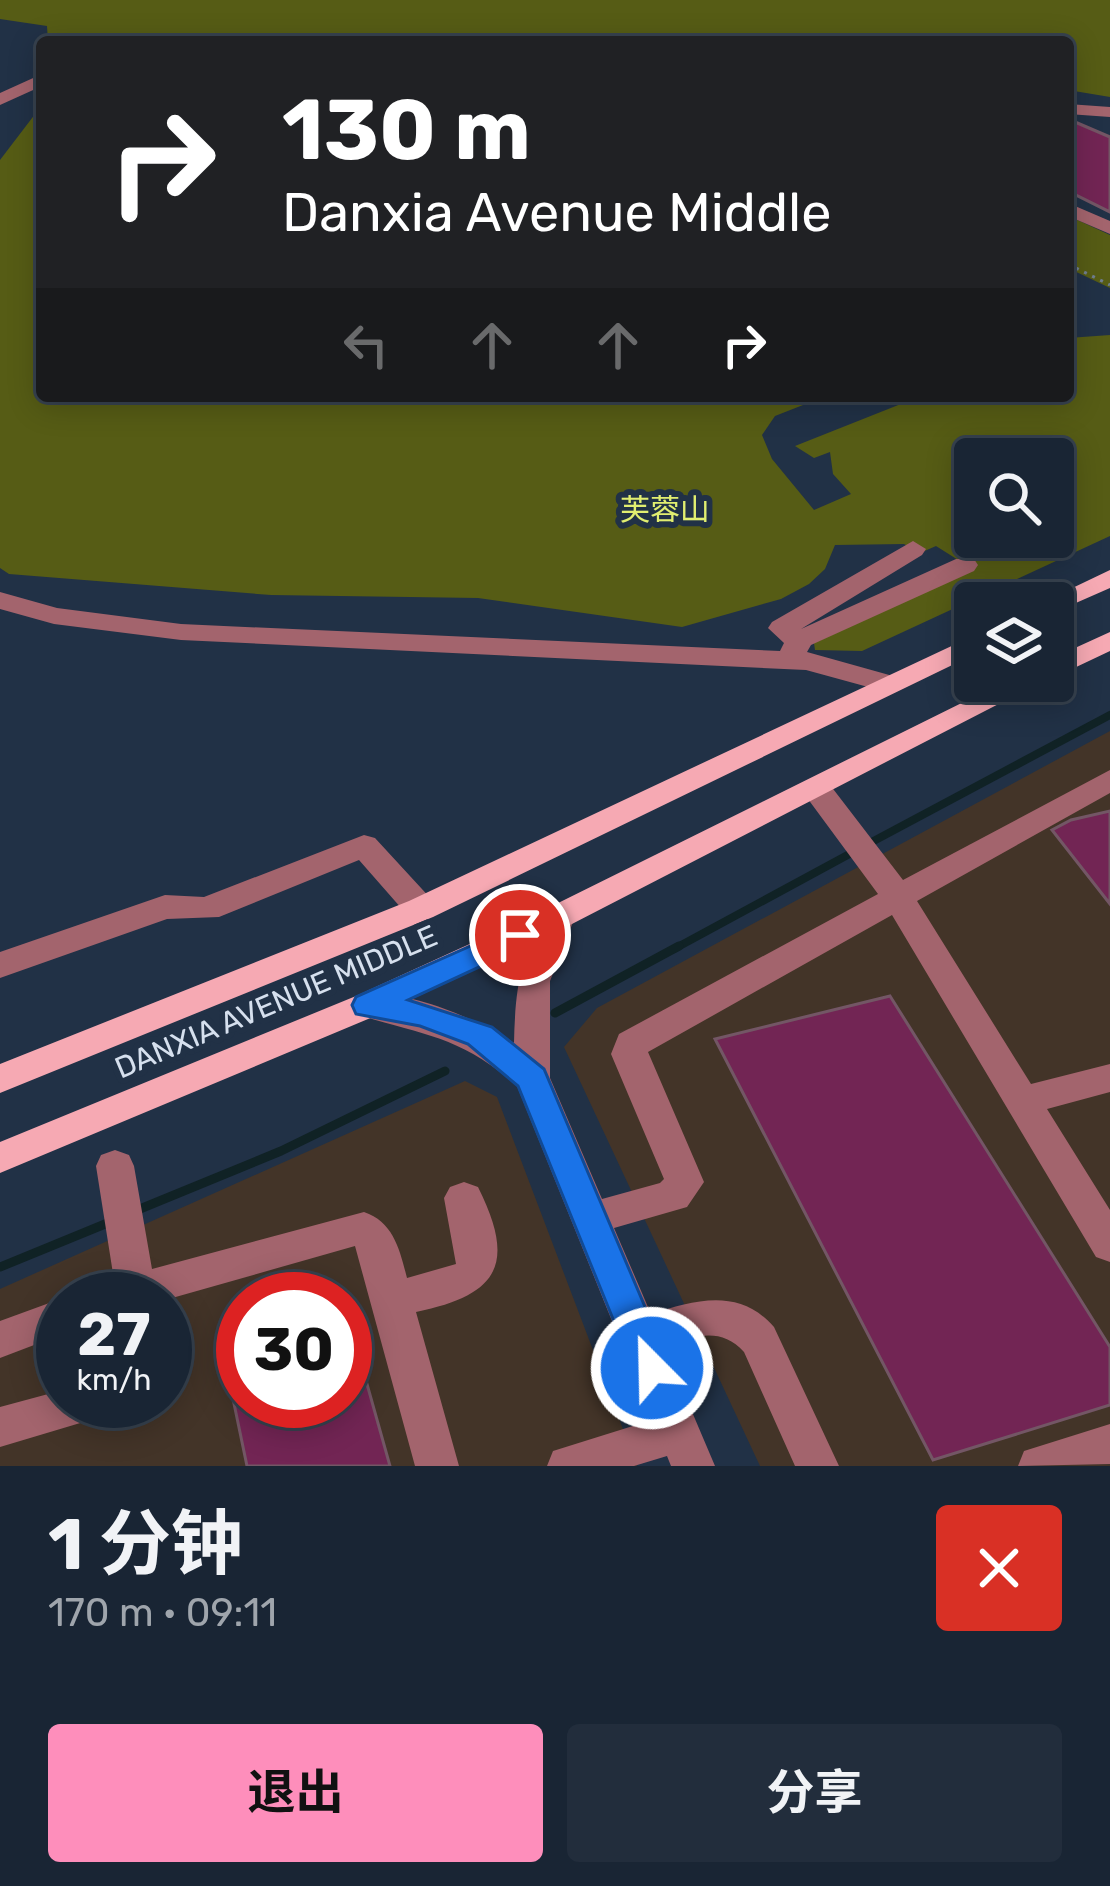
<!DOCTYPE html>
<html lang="zh">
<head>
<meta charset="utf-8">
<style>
  :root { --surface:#192534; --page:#222d3c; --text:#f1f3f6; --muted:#9fa5ac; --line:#37424f; --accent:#fe8ebb }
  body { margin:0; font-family:Rubik,"Noto Sans SC",sans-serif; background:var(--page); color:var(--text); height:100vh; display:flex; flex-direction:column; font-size:45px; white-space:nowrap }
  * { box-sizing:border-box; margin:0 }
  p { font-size:39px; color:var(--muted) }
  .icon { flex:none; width:66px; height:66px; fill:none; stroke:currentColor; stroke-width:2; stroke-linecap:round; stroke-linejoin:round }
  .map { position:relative; height:1466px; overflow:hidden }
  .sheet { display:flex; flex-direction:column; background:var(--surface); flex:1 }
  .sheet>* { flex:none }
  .banner { position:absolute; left:36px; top:36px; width:1038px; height:366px; border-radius:12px; box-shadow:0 6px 30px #0003,0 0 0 3px var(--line); background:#202124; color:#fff; overflow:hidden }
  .tools { position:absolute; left:954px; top:438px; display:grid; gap:24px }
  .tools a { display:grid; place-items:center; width:120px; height:120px; border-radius:12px; background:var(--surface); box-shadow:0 6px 30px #0003,0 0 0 3px var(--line); font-size:60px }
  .speed { position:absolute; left:36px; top:1272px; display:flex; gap:24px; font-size:60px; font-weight:700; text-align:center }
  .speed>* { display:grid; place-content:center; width:156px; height:156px; border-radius:50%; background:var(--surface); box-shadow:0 6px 30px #0003,0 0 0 3px var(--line); line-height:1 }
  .speed small { font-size:30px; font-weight:400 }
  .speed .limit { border:18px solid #d22; background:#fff; color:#111 }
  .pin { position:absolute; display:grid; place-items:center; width:102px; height:102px; color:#fff; margin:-51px; border:6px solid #fff; border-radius:50%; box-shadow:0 3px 12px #0007 }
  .me { position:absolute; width:132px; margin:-66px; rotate:337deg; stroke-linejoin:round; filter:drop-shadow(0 0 9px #0008) }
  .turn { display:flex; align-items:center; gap:42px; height:252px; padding:0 48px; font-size:54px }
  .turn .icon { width:156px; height:156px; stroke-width:2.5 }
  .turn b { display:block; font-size:84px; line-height:102px }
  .lanes { display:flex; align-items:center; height:114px; padding:0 48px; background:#0003; justify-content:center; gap:60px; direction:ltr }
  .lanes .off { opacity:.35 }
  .round { display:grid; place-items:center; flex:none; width:126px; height:126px; border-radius:12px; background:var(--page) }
  .headline { display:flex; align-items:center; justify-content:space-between; height:204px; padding:0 48px }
  h1 { font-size:72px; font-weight:700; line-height:90px }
  .button { display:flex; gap:24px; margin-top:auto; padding:24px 48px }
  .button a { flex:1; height:138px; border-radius:12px; background:var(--accent); color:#111; font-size:48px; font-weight:700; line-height:138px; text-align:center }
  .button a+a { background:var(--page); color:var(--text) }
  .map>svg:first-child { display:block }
  .medical { fill:#433428; fill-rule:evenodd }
  .green { fill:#565c15; fill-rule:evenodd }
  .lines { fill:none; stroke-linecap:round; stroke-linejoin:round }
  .stream-far1 { stroke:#102225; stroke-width:8 }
  .stream { stroke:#102225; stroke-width:9 }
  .building { fill:#722554; stroke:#735665; stroke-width:3 }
  .path { stroke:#707e90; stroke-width:3; stroke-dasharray:3 6; stroke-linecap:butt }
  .minor { fill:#a3646d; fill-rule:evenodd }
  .major { fill:#f6a9b3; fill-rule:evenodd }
  .route { fill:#1a73e8; stroke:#114b97; stroke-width:3 }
  .labels { text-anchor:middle; stroke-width:12; stroke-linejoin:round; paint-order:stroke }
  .park-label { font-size:30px; fill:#e1ee70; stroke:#213146 }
  .street-label { font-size:30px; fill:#d6e0ee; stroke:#213146 }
</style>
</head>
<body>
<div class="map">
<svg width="1110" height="1466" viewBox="0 0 1110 1466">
  <rect width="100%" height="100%" fill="#213146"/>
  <path class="medical" d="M 1110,731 L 1110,1466 L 760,1466 L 564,1047 L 597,1008 Z
    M 465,1081 L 497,1097 L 637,1466 L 0,1466 L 0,1289 ZM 63,1299 L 165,1299 L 165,1401 L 63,1401 ZM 243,1299 L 345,1299 L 345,1401 L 243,1401 Z"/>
  <path class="green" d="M 0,0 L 1110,0 L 1110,97 L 1068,90 L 1068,42 L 48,42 L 47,26 L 0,19 Z
    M 42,105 L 42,396 L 826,396 L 775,416 L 762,435 L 772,459 L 814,510 L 851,494 L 833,474 L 830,452 L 814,458 L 795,446 L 921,396 L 1068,396 L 1068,338 L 1110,335 L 1110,536 L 862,651 L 815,650 L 814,643 L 974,570 L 936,546 L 920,553 L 904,544 L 835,545 L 825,569 L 809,584 L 781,599 L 682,627 L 478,598 L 271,595 L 9,574 L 0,568 L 0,160 ZM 975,459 L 1053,459 L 1053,537 L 975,537 Z
    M 1073,218 L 1110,235 L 1110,288 L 1068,268 L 1068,219 Z"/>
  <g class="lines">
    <path class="stream-far1" d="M 868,844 L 1110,715
      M 674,949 L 855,851"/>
    <path class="stream" d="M 555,1013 L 679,946
      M 135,1211 L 281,1151 L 445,1071
      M 0,1267 L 110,1222"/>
  </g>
  <path class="building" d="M 1068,119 L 1110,137 L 1110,212 L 1068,191 Z
    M 1110,811 L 1110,904 L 1052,830 L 1071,820 Z
    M 890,996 L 1110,1347 L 1110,1405 L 933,1460 L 715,1039 Z
    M 345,1327 L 351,1327 L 390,1466 L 247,1466 L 221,1341 L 243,1335 L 243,1401 L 345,1401 Z"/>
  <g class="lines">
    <path class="path" d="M 1068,264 L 1110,285"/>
    <path class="minor" d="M 42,74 L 42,86 L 0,105 L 0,93 Z
      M 1068,104 L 1110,107 L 1110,117 L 1068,114 Z
      M 1068,203 L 1110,221 L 1110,234 L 1068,216 Z
      M 913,541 L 926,549 L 922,555 L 801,629 L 956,559 L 974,559 L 978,565 L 974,571 L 811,645 L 807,652 L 900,678 L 905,684 L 890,693 L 806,670 L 181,640 L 54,624 L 0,609 L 0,592 L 57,608 L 181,624 L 780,651 L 784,643 L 768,628 L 772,622 Z
      M 1110,770 L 1110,793 L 917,901 L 1031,1084 L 1110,1064 L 1110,1092 L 1047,1109 L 1110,1210 L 1110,1262 L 1096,1257 L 892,915 L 648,1052 L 704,1182 L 687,1207 L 614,1228 L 651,1314 C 695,1300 739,1287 774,1327 L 839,1466 L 795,1466 L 744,1352 C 721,1326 694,1336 664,1346 L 715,1466 L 671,1466 L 667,1456 L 634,1466 L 547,1466 L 553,1451 L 652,1420 L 517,1086 C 459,1035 425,1036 356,1014 L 350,1005 L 356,996 C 395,984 481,1020 514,1043 C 515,992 520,954 546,909 L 570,909 L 575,917 L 550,981 L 550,1078 L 602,1199 L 660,1183 L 664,1179 L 611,1054 L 619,1034 L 878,894 L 805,795 L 800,788 L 805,781 L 827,781 L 903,880 Z
      M 364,835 L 375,838 L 433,901 L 438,909 L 433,917 L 409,917 L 359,860 L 219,917 L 167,919 L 0,978 L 0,952 L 165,895 L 204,897 Z
      M 115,1150 L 129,1155 L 134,1166 L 152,1269 L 364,1212 C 394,1222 400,1251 407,1278 L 456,1264 L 444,1198 L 450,1187 L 464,1182 L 478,1187 C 517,1265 498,1295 416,1312 L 459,1466 L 415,1466 L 355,1246 L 165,1300 L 88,1299 L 94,1287 L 114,1280 L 96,1166 L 101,1155 Z
      M 63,1298 L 63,1334 L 0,1358 L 0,1321 Z
      M 63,1390 L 63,1401 L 114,1401 L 107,1415 L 0,1447 L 0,1407 Z
      M 1110,1424 L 1110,1464 L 1018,1466 L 1024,1451 Z"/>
    <path class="major" d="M 1110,570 L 1110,588 L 1053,613 L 1053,603 L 1041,603 Z
      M 1110,632 L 1110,651 L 1053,678 L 1053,658 Z
      M 975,635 L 975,654 L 433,917 L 0,1093 L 0,1064 L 409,901 Z
      M 1006,681 L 1043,681 L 570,925 L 380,1014 L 0,1173 L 0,1142 L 356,996 L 546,909 Z"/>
  </g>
  <path class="route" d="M 520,924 L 531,927 L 536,935 L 531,943 L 408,1000 L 492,1027 L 544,1069 L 671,1368 L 666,1380 L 652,1385 L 638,1380 L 633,1368 L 518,1086 L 468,1044 L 420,1026 L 356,1014 L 352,1005 L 356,997 Z"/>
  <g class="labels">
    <g class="park-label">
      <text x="665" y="520">芙蓉山</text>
    </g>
    <g class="street-label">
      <text transform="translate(276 1002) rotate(-23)" y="10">DANXIA AVENUE MIDDLE</text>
    </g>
  </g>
</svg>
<div class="tools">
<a><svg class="icon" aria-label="search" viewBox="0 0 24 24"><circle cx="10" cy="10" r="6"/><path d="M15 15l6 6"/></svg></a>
<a><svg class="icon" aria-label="layers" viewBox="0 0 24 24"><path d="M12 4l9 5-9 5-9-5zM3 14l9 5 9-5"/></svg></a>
</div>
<div class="speed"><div>27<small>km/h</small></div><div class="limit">30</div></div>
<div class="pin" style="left:520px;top:935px;background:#d93025"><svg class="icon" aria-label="arrive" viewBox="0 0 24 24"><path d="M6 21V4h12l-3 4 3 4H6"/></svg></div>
<svg class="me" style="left:652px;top:1368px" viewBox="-20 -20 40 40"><circle r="17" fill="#1a73e8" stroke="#fff" stroke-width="3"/><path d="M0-11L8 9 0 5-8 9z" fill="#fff"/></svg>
<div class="banner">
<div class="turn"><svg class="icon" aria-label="right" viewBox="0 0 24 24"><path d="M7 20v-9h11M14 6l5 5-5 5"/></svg><div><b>130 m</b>Danxia Avenue Middle</div></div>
<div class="lanes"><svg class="icon off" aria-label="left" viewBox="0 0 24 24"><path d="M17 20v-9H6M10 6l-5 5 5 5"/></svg><svg class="icon off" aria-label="ahead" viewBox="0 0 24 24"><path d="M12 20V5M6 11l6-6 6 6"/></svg><svg class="icon off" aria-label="ahead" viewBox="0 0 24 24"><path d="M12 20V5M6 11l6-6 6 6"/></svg><svg class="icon" aria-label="right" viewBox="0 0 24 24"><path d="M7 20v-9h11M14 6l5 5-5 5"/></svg></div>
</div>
</div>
<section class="sheet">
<div class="headline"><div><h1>1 分钟</h1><p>170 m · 09:11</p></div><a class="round" style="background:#d93025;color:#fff"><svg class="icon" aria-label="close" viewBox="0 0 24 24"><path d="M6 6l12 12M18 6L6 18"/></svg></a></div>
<div class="button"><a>退出</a><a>分享</a></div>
</section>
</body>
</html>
